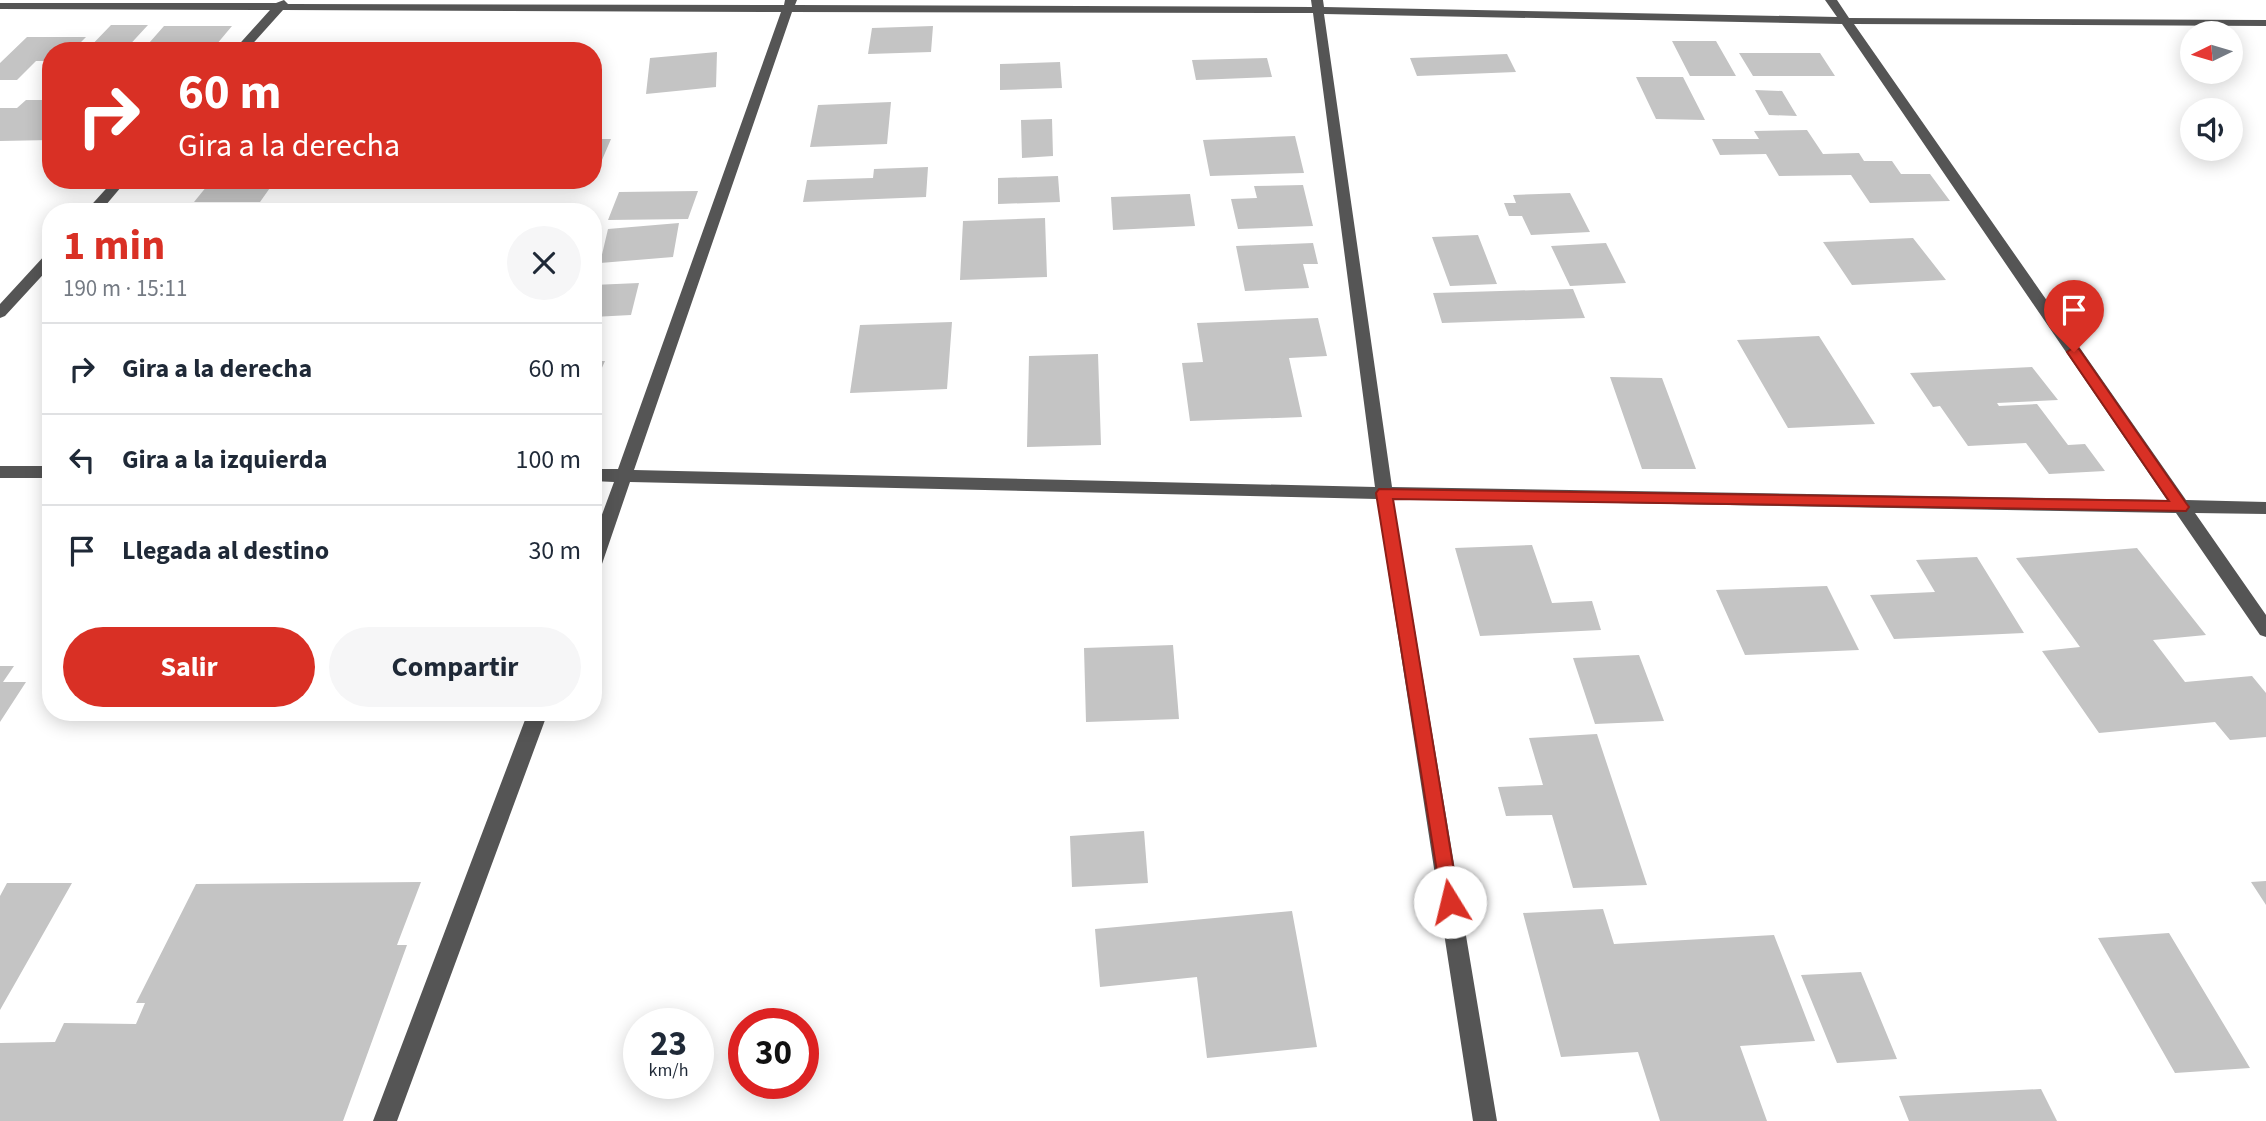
<!DOCTYPE html>
<html lang="es">
<head>
<meta charset="utf-8">
<style>
  :root { --surface:#fff; --page:#f6f6f7; --text:#1f2937; --muted:#747a83; --line:#e0e1e3; --accent:#d93025 }
  body { margin:0; font-family:"Source Sans 3",sans-serif; background:var(--page); color:var(--text); height:100vh; display:flex; flex-direction:column; font-size:26px; white-space:nowrap }
  * { box-sizing:border-box; margin:0 }
  p { font-size:23px; color:var(--muted) }
  .icon { flex:none; width:38px; height:38px; fill:none; stroke:currentColor; stroke-width:2; stroke-linecap:round; stroke-linejoin:round }
  .map { position:relative; flex:1; overflow:hidden }
  .drawer { position:absolute; left:42px; top:203px; width:560px; height:518px; display:flex; flex-direction:column; background:var(--surface); border-radius:28px; box-shadow:0 4px 18px #0003 }
  .drawer>* { flex:none }
  .banner { position:absolute; left:42px; top:42px; width:560px; height:147px; border-radius:28px; box-shadow:0 4px 18px #0003; background:#d93025; color:#fff; overflow:hidden }
  .needle { width:46px; rotate:265deg }
  .controls { position:absolute; left:2180px; top:21px; display:grid; gap:14px }
  .controls a { display:grid; place-items:center; width:63px; height:63px; border-radius:50%; background:var(--surface); box-shadow:0 4px 18px #0003; font-size:35px }
  .speed { position:absolute; left:623px; top:1008px; display:flex; gap:14px; font-size:35px; font-weight:700; text-align:center }
  .speed>* { display:grid; place-content:center; width:91px; height:91px; border-radius:50%; background:var(--surface); box-shadow:0 4px 18px #0003; line-height:1 }
  .speed small { font-size:18px; font-weight:400 }
  .speed .limit { border:10px solid #d22; background:#fff; color:#111 }
  .pin { position:absolute; display:grid; place-items:center; width:60px; height:60px; color:#fff; margin:-72px -30px; border-radius:50% 50% 50% 0; rotate:-45deg; box-shadow:0 0 7px #0007 }
  .pin .icon { rotate:45deg }
  .me { position:absolute; width:77px; margin:-38px; rotate:351deg; stroke-linejoin:round; filter:drop-shadow(0 0 5px #0008) }
  .turn { display:flex; align-items:center; gap:24px; height:147px; padding:0 21px; font-size:32px }
  .turn .icon { width:91px; height:91px; stroke-width:2.5 }
  .turn b { display:block; font-size:49px; line-height:60px }
  .round { display:grid; place-items:center; flex:none; width:74px; height:74px; border-radius:37px; background:var(--page) }
  .headline { display:flex; align-items:center; justify-content:space-between; height:119px; padding:0 21px }
  h1 { font-size:42px; font-weight:700; line-height:52px; color:var(--accent) }
  .cta { display:flex; gap:14px; margin-top:auto; padding:14px 21px }
  .cta a { flex:1; height:80px; border-radius:42px; background:var(--accent); color:#fff; font-size:28px; font-weight:700; line-height:80px; text-align:center }
  .cta a+a { background:var(--page); color:var(--text) }
  ul { padding:0; list-style:none }
  li { display:flex; align-items:center; gap:21px; height:91px; padding:0 21px; border-top:2px solid var(--line) }
  li div { flex:1 }
  li b { display:block; font-size:26px }
  li em { font-style:normal }
  .map>svg:first-child { display:block }
  .building { fill:#c4c4c4 }
  .lines { fill:none; stroke-linecap:round; stroke-linejoin:round }
  .minor { fill:#555; fill-rule:evenodd }
  .route { fill:#d93025; stroke:#8d1f18; stroke-width:2 }
</style>
</head>
<body>
<div class="map">
<svg width="2266" height="1121" viewBox="0 0 2266 1121">
  <rect width="100%" height="100%" fill="#fff"/>
  <path class="building" d="M 111,25 L 148,25 L 124,51 L 86,51 Z
    M 164,26 L 232,26 L 211,51 L 142,51 Z
    M 933,26 L 931,52 L 868,54 L 872,28 Z
    M 27,37 L 86,37 L 72,51 L 51,51 L 51,61 L 36,61 L 17,80 L 0,80 L 0,63 Z
    M 1672,41 L 1716,41 L 1736,76 L 1690,76 Z
    M 717,52 L 716,87 L 646,94 L 650,58 Z
    M 1739,53 L 1820,53 L 1835,76 L 1753,76 Z
    M 1507,54 L 1516,72 L 1417,76 L 1410,58 Z
    M 1267,58 L 1272,77 L 1196,80 L 1192,60 Z
    M 1060,62 L 1062,88 L 1000,90 L 1000,64 Z
    M 1636,77 L 1683,77 L 1705,120 L 1656,119 Z
    M 1755,90 L 1782,91 L 1797,116 L 1769,115 Z
    M 26,100 L 51,100 L 51,140 L 0,141 L 0,108 L 17,108 Z
    M 891,102 L 887,144 L 810,147 L 818,105 Z
    M 1052,119 L 1053,156 L 1022,158 L 1021,120 Z
    M 1807,130 L 1823,154 L 1859,153 L 1864,161 L 1892,161 L 1901,174 L 1930,174 L 1950,201 L 1870,203 L 1851,175 L 1779,176 L 1766,154 L 1720,155 L 1712,139 L 1759,139 L 1754,131 Z
    M 1295,136 L 1304,173 L 1210,176 L 1203,140 Z
    M 593,139 L 611,139 L 596,174 L 593,174 Z
    M 928,167 L 926,197 L 803,202 L 807,180 L 873,178 L 874,169 Z
    M 1058,176 L 1060,202 L 998,204 L 998,178 Z
    M 272,185 L 260,202 L 194,202 L 207,186 Z
    M 1303,185 L 1313,226 L 1238,229 L 1231,199 L 1257,198 L 1254,186 Z
    M 698,191 L 688,219 L 608,220 L 619,192 Z
    M 1570,193 L 1590,232 L 1531,235 L 1522,216 L 1509,216 L 1504,203 L 1516,203 L 1513,195 Z
    M 1190,194 L 1195,226 L 1113,230 L 1111,197 Z
    M 1045,218 L 1047,277 L 960,280 L 963,221 Z
    M 679,223 L 673,257 L 600,263 L 608,229 Z
    M 1478,235 L 1497,284 L 1450,286 L 1432,237 Z
    M 1913,238 L 1946,280 L 1852,285 L 1823,242 Z
    M 1313,243 L 1318,264 L 1303,264 L 1309,288 L 1245,291 L 1236,246 Z
    M 1606,243 L 1626,283 L 1570,286 L 1551,246 Z
    M 639,283 L 631,315 L 593,317 L 593,285 Z
    M 1573,289 L 1585,318 L 1442,323 L 1433,293 Z
    M 1318,318 L 1327,356 L 1289,358 L 1302,417 L 1190,421 L 1182,363 L 1203,362 L 1197,323 Z
    M 952,322 L 947,389 L 850,393 L 860,325 Z
    M 1819,336 L 1875,424 L 1788,428 L 1737,340 Z
    M 1098,354 L 1101,445 L 1027,447 L 1029,356 Z
    M 593,361 L 605,361 L 593,388 Z
    M 2032,367 L 2058,400 L 1997,403 L 1999,406 L 2037,404 L 2068,445 L 2085,444 L 2105,471 L 2049,474 L 2026,443 L 1968,446 L 1940,406 L 1933,407 L 1910,373 Z
    M 1610,377 L 1662,378 L 1696,469 L 1642,469 Z
    M 1532,545 L 1552,603 L 1592,601 L 1601,630 L 1480,636 L 1455,548 Z
    M 2137,548 L 2206,635 L 2153,640 L 2185,682 L 2252,676 L 2266,693 L 2266,737 L 2230,740 L 2215,722 L 2099,733 L 2042,651 L 2080,647 L 2016,558 Z
    M 1977,557 L 2024,633 L 1894,639 L 1870,595 L 1935,592 L 1916,560 Z
    M 1827,586 L 1859,650 L 1745,655 L 1716,590 Z
    M 1173,645 L 1179,719 L 1086,722 L 1084,648 Z
    M 1639,655 L 1664,721 L 1595,724 L 1573,658 Z
    M 0,666 L 14,666 L 3,682 L 26,682 L 0,722 Z
    M 1597,734 L 1647,885 L 1573,888 L 1552,815 L 1506,816 L 1498,787 L 1543,785 L 1529,738 Z
    M 1144,831 L 1148,883 L 1072,887 L 1070,836 Z
    M 2266,881 L 2266,905 L 2251,882 Z
    M 421,882 L 397,945 L 407,945 L 343,1121 L 0,1121 L 0,1043 L 55,1042 L 64,1023 L 136,1024 L 145,1003 L 136,1003 L 196,884 Z
    M 7,883 L 72,883 L 0,1010 L 0,896 Z
    M 1603,909 L 1614,944 L 1774,935 L 1815,1041 L 1740,1046 L 1767,1121 L 1660,1121 L 1638,1052 L 1561,1057 L 1523,913 Z
    M 1292,911 L 1317,1047 L 1207,1058 L 1197,977 L 1100,987 L 1095,929 Z
    M 2169,933 L 2250,1068 L 2175,1073 L 2098,938 Z
    M 1861,972 L 1897,1059 L 1837,1063 L 1801,975 Z
    M 2041,1089 L 2057,1121 L 1909,1121 L 1899,1096 Z"/>
  <g class="lines">
    <path class="minor" d="M 284,0 L 288,4 L 784,5 L 785,0 L 797,0 L 795,5 L 1312,7 L 1311,0 L 1323,0 L 1324,7 L 1837,17 L 1825,0 L 1837,0 L 1849,18 L 2266,20 L 2266,26 L 1854,24 L 2186,500 L 2266,502 L 2266,514 L 2195,513 L 2266,615 L 2266,637 L 2260,635 L 2176,513 L 1393,499 L 1497,1121 L 1473,1121 L 1377,499 L 630,482 L 602,564 L 599,569 L 593,571 L 593,539 L 614,482 L 593,481 L 593,469 L 618,469 L 781,12 L 283,10 L 246,51 L 233,51 L 270,10 L 0,9 L 0,3 L 276,3 ZM 792,12 L 1313,13 L 1375,487 L 634,470 ZM 1324,14 L 1842,24 L 2167,500 L 1392,487 Z
      M 114,180 L 127,180 L 100,212 L 85,212 Z
      M 51,253 L 51,266 L 5,316 L 0,318 L 0,304 L 46,254 Z
      M 0,466 L 51,466 L 51,478 L 0,478 Z
      M 528,712 L 548,712 L 397,1121 L 373,1121 Z"/>
  </g>
  <path class="route" d="M 2074,347 L 2079,349 L 2186,503 L 2189,507 L 2186,511 L 1393,499 L 1459,902 L 1457,909 L 1450,912 L 1443,909 L 1376,493 L 1379,489 L 2169,501 L 2067,352 Z"/>
</svg>
<div class="controls">
<a><svg class="needle" viewBox="-14 -14 28 28"><path d="M0-13l5 13h-10z" fill="#e53935"/><path d="M0 13l5-13h-10z" fill="#747a83"/></svg></a>
<a><svg class="icon" aria-label="sound" viewBox="0 0 24 24"><path d="M4 9h4l5-4v14l-5-4H4zM17 9q2 3 0 6"/></svg></a>
</div>
<div class="speed"><div>23<small>km/h</small></div><div class="limit">30</div></div>
<div class="pin" style="left:2074px;top:352px;background:#d93025"><svg class="icon" aria-label="arrive" viewBox="0 0 24 24"><path d="M6 21V4h12l-3 4 3 4H6"/></svg></div>
<svg class="me" style="left:1450px;top:902px" viewBox="-20 -20 40 40"><circle r="19" fill="#fff"/><path d="M0-13L10 11 0 6-10 11z" fill="#d93025"/></svg>
<div class="banner">
<div class="turn"><svg class="icon" aria-label="right" viewBox="0 0 24 24"><path d="M7 20v-9h11M14 6l5 5-5 5"/></svg><div><b>60 m</b>Gira a la derecha</div></div>
</div>
<section class="drawer">
<div class="headline"><div><h1>1 min</h1><p>190 m · 15:11</p></div><a class="round"><svg class="icon" aria-label="close" viewBox="0 0 24 24"><path d="M6 6l12 12M18 6L6 18"/></svg></a></div>
<ul>
<li><svg class="icon" aria-label="right" viewBox="0 0 24 24"><path d="M7 20v-9h11M14 6l5 5-5 5"/></svg><div><b>Gira a la derecha</b></div><em>60 m</em></li>
<li><svg class="icon" aria-label="left" viewBox="0 0 24 24"><path d="M17 20v-9H6M10 6l-5 5 5 5"/></svg><div><b>Gira a la izquierda</b></div><em>100 m</em></li>
<li><svg class="icon" aria-label="arrive" viewBox="0 0 24 24"><path d="M6 21V4h12l-3 4 3 4H6"/></svg><div><b>Llegada al destino</b></div><em>30 m</em></li>
</ul>
<div class="cta"><a>Salir</a><a>Compartir</a></div>
</section>
</div>
</body>
</html>
